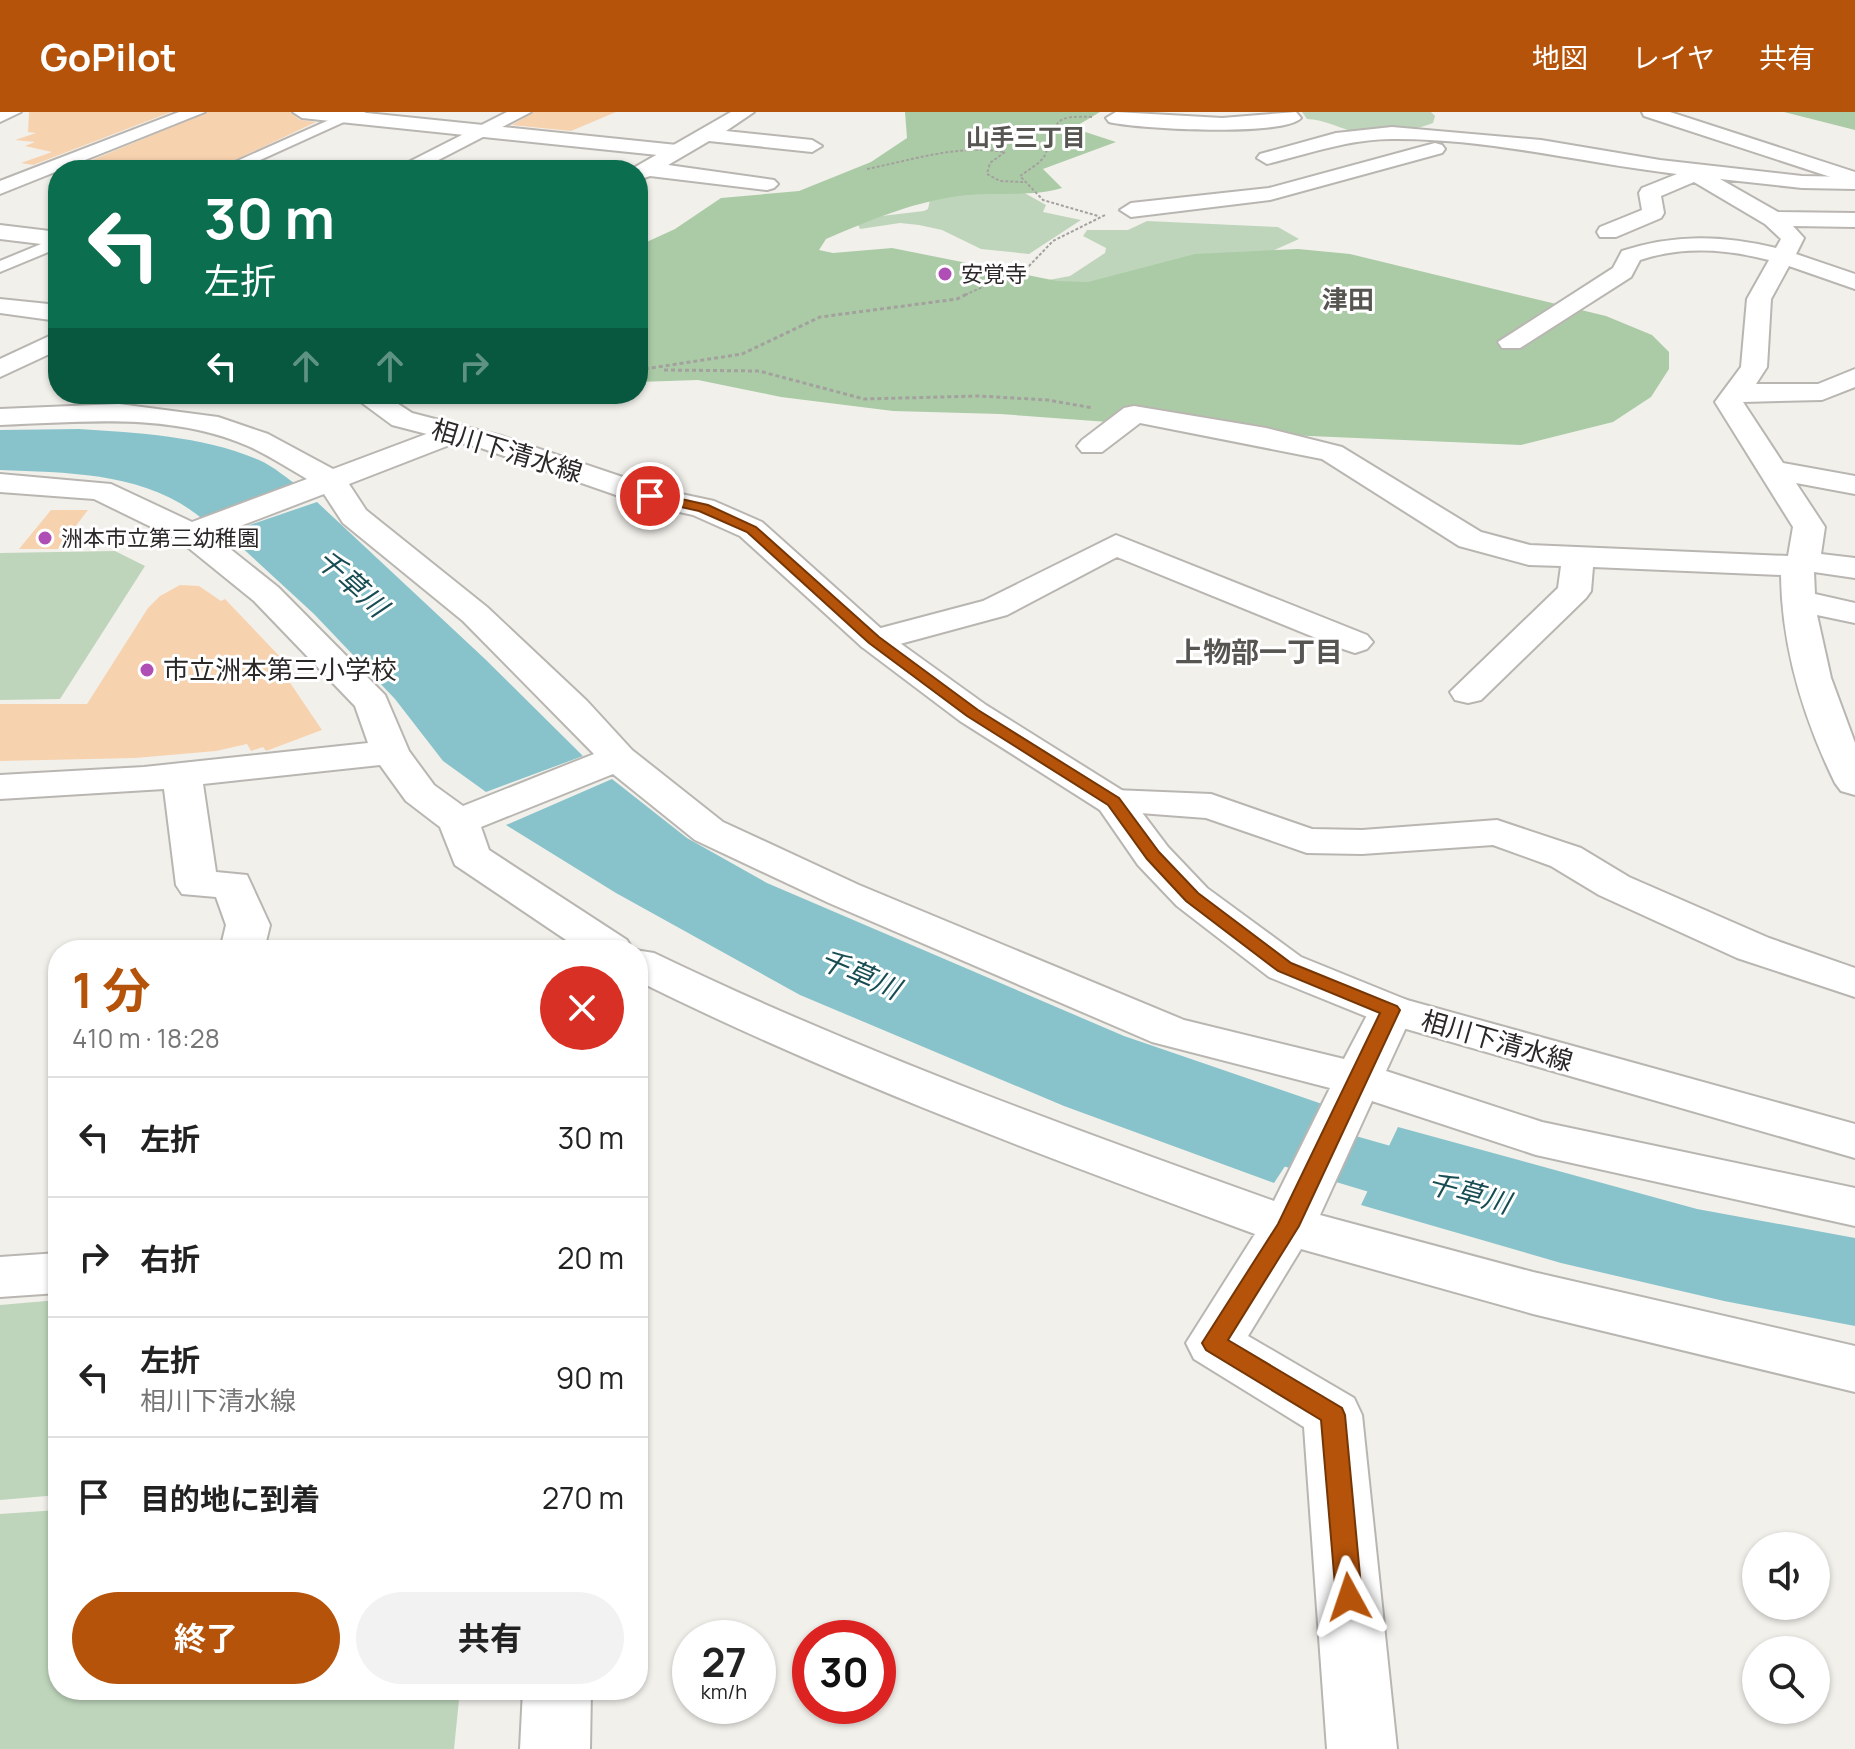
<!DOCTYPE html>
<html lang="ja">
<head>
<meta charset="utf-8">
<style>
  :root { --surface:#fff; --page:#f2f2f2; --text:#222; --muted:#767676; --line:#e0e0e0; --accent:#b45309 }
  body { margin:0; font-family:Manrope,"Noto Sans JP",sans-serif; background:var(--page); color:var(--text); height:100vh; display:flex; flex-direction:column; font-size:30px; white-space:nowrap }
  * { box-sizing:border-box; margin:0 }
  p { font-size:26px; color:var(--muted) }
  .icon { flex:none; width:44px; height:44px; fill:none; stroke:currentColor; stroke-width:2; stroke-linecap:round; stroke-linejoin:round }
  .map { position:relative; flex:1; overflow:hidden }
  .drawer { position:absolute; left:48px; top:828px; width:600px; height:760px; display:flex; flex-direction:column; background:var(--surface); border-radius:32px; box-shadow:0 2px 6px #0004 }
  .drawer>* { flex:none }
  .top-card { position:absolute; left:48px; top:48px; width:600px; height:244px; border-radius:32px; box-shadow:0 2px 6px #0004; background:#0b6e4f; color:#fff; overflow:hidden }
  .controls { position:absolute; left:1742px; top:1420px; display:grid; gap:16px }
  .controls a { display:grid; place-items:center; width:88px; height:88px; border-radius:50%; background:var(--surface); box-shadow:0 2px 6px #0004; font-size:40px }
  .speed { position:absolute; left:672px; top:1508px; display:flex; gap:16px; font-size:40px; font-weight:700; text-align:center }
  .speed>* { display:grid; place-content:center; width:104px; height:104px; border-radius:50%; background:var(--surface); box-shadow:0 2px 6px #0004; line-height:1 }
  .speed small { font-size:20px; font-weight:400 }
  .speed .limit { border:12px solid #d22; background:#fff; color:#111 }
  .pin { position:absolute; display:grid; place-items:center; width:68px; height:68px; color:#fff; margin:-34px; border:4px solid #fff; border-radius:50%; box-shadow:0 2px 8px #0007 }
  .me { position:absolute; width:88px; margin:-44px; rotate:355deg; stroke-linejoin:round; filter:drop-shadow(0 0 6px #0008) }
  .turn { display:flex; align-items:center; gap:28px; height:168px; padding:0 24px; font-size:36px }
  .turn .icon { width:104px; height:104px; stroke-width:2.5 }
  .turn b { display:block; font-size:56px; line-height:68px }
  .lanes { display:flex; align-items:center; height:76px; padding:0 24px; background:#0003; justify-content:center; gap:40px; direction:ltr }
  .lanes .off { opacity:.35 }
  .round { display:grid; place-items:center; flex:none; width:84px; height:84px; border-radius:42px; background:var(--page) }
  .headline { display:flex; align-items:center; justify-content:space-between; height:136px; padding:0 24px }
  h1 { font-size:48px; font-weight:700; line-height:60px; color:var(--accent) }
  .button { display:flex; gap:16px; margin-top:auto; padding:16px 24px }
  .button a { flex:1; height:92px; border-radius:48px; background:var(--accent); color:#fff; font-size:32px; font-weight:700; line-height:92px; text-align:center }
  .button a+a { background:var(--page); color:var(--text) }
  ul { padding:0; list-style:none }
  li { display:flex; align-items:center; gap:24px; height:120px; padding:0 24px; border-top:2px solid var(--line) }
  li div { flex:1 }
  li b { display:block; font-size:30px }
  li em { font-style:normal }
  header { display:flex; align-items:center; gap:48px; box-sizing:border-box; height:112px; padding:0 40px; background:var(--accent); color:#fff }
  header strong { font-size:38px }
  nav { display:flex; gap:44px; margin-inline-start:auto; font-size:28px }
  .map>svg:first-child { display:block }
  .green { fill:#bed5bb }
  .forest { fill:#abcba6 }
  .water { fill:#88c3cb }
  .lines { fill:none; stroke-linecap:round; stroke-linejoin:round }
  .river { fill:#88c3cb; fill-rule:evenodd }
  .building { fill:#f7d2af }
  .pedestrian-casing { stroke:#b9b6b2; stroke-width:4 }
  .minor-casing { stroke:#b9b6b2; stroke-width:4 }
  .tertiary-casing { stroke:#b9b6b2; stroke-width:4 }
  .secondary-casing { stroke:#b9b6b2; stroke-width:4 }
  .path-far1 { stroke:#a3a19e; stroke-width:2; stroke-dasharray:3 2; stroke-linecap:butt }
  .path { stroke:#a3a19e; stroke-width:3; stroke-dasharray:4 3; stroke-linecap:butt }
  .pedestrian { fill:#fff; fill-rule:evenodd }
  .minor { fill:#fff; fill-rule:evenodd }
  .tertiary { fill:#fff; fill-rule:evenodd }
  .secondary { fill:#fff; fill-rule:evenodd }
  .route { fill:#b45309; stroke:#753606; stroke-width:2 }
  .poi-dot { fill:#af4eb5; stroke:#fff; stroke-width:3 }
  .labels { text-anchor:middle; stroke-width:6; stroke-linejoin:round; paint-order:stroke }
  .far-poi-label { font-size:22px; fill:#2a2927; stroke:#fff; text-anchor:start }
  .far-neighbourhood-label { font-size:24px; font-weight:bold; fill:#575551; stroke:#fff }
  .far-quarter-label { font-size:26px; font-weight:bold; fill:#575551; stroke:#fff }
  .street-label { font-size:26px; fill:#2a2927; stroke:#fff }
  .poi-label { font-size:26px; fill:#2a2927; stroke:#fff; text-anchor:start }
  .water-label { font-size:28px; font-style:italic; fill:#174c52; stroke:#fff }
  .neighbourhood-label { font-size:28px; font-weight:bold; fill:#575551; stroke:#fff }
</style>
</head>
<body>
<header>
<strong>GoPilot</strong>
<nav><a>地図</a><a>レイヤ</a><a>共有</a></nav>
</header>
<div class="map">
<svg width="1855" height="1637" viewBox="0 0 1855 1637">
  <rect width="100%" height="100%" fill="#f2f0eb"/>
  <path class="green" d="M 1302,0 L 1431,0 L 1435,4 L 1433,11 C 1415,19 1370,25 1351,19 C 1335,14 1324,8 1307,7 Z
    M 1014,75 L 1046,93 L 1043,100 L 1081,108 L 1029,142 L 981,137 L 942,118 L 919,113 L 900,111 L 860,117 L 856,107 L 924,99 L 928,97 L 931,83 Z
    M 1147,109 L 1278,115 L 1299,127 L 1198,172 L 1038,170 L 1070,164 L 1105,141 L 1106,136 L 1083,124 L 1087,118 L 1128,118 Z
    M 115,439 L 145,454 L 60,587 L 0,588 L 0,441 Z
    M 58,1188 L 58,1383 L 0,1388 L 0,1193 Z
    M 58,1398 L 58,1578 L 460,1578 L 454,1637 L 0,1637 L 0,1402 Z"/>
  <path class="forest" d="M 905,0 L 1100,0 L 1073,16 L 1116,30 L 1043,57 L 1062,76 C 1032,85 999,80 968,83 C 917,88 873,107 826,127 L 819,138 L 833,141 L 892,136 L 1057,169 L 1088,170 L 1195,142 L 1298,137 L 1350,142 L 1606,204 L 1652,223 L 1669,240 L 1669,257 L 1651,285 L 1613,310 L 1521,333 L 1286,323 L 1000,302 L 893,299 L 781,285 L 698,268 L 638,270 L 638,134 L 675,117 L 721,86 L 799,79 L 871,50 L 907,26 Z
    M 1784,0 L 1855,0 L 1855,18 Z"/>
  <path class="water" d="M 79,317 C 139,321 203,324 259,348 C 273,354 288,367 301,376 L 205,409 C 148,360 72,361 0,358 L 0,318 Z
    M 317,390 L 485,547 L 583,644 L 486,680 L 443,649 L 395,587 L 314,502 L 226,421 Z
    M 612,667 L 687,726 L 767,771 L 1124,924 L 1325,993 L 1274,1071 L 1064,994 L 800,883 L 616,781 L 506,713 Z
    M 1398,1015 L 1697,1097 L 1855,1126 L 1855,1214 L 1724,1189 L 1561,1151 L 1361,1093 Z"/>
  <g class="lines">
    <path class="river" d="M 1215,978 L 1324,1015 L 1489,1062 L 1500,1081 L 1489,1100 L 1462,1108 L 1273,1051 L 1189,1020 L 1179,1003 L 1189,986 Z"/>
  </g>
  <path class="building" d="M 29,0 L 171,0 L 33,53 L 21,51 L 52,40 L 25,34 L 35,30 L 15,28 L 36,21 L 28,20 Z
    M 208,0 L 290,0 L 300,8 L 316,10 L 214,58 L 68,58 Z
    M 534,0 L 616,0 L 571,19 L 512,13 Z
    M 51,398 L 88,398 L 58,437 L 19,437 Z
    M 180,473 L 199,474 L 221,489 L 225,487 L 284,549 L 278,553 L 322,618 L 266,639 L 263,635 L 251,639 L 247,632 L 216,639 L 135,646 L 0,649 L 0,592 L 87,592 L 148,496 L 160,484 Z"/>
  <g class="lines">
    <g class="pedestrian-casing">
      <path id="pedestrian" d="M 347,0 L 366,0 L 238,58 L 217,58 Z
        M 58,125 L 58,136 L 0,160 L 0,149 Z"/>
    </g>
    <g class="minor-casing">
      <path id="minor" d="M 179,0 L 205,0 L 0,82 L 0,69 Z
        M 507,0 L 531,0 L 419,58 L 393,58 Z
        M 731,0 L 754,0 L 726,19 L 812,28 L 822,34 L 812,40 L 709,29 L 668,53 L 774,68 L 778,72 L 774,76 L 767,78 L 650,64 L 638,68 L 638,58 L 630,58 Z
        M 1116,0 L 1222,6 L 1296,0 L 1301,6 C 1284,25 1137,17 1109,10 L 1106,6 Z
        M 1392,15 L 1541,28 L 1660,48 L 1802,64 L 1855,65 L 1855,77 L 1802,76 L 1720,67 L 1778,100 L 1855,101 L 1855,115 L 1793,114 L 1804,126 L 1796,142 L 1855,162 L 1855,177 L 1789,154 L 1771,187 L 1767,255 L 1756,272 L 1818,272 L 1855,257 L 1855,275 L 1822,288 L 1743,290 L 1783,351 L 1855,364 L 1855,382 L 1796,371 L 1825,415 L 1821,442 L 1855,446 L 1855,466 L 1814,460 L 1815,482 L 1855,491 L 1855,511 L 1817,503 L 1831,566 L 1855,631 L 1855,683 L 1841,679 L 1835,671 C 1803,605 1782,536 1781,463 L 1593,455 L 1591,479 L 1586,486 L 1481,588 L 1468,591 L 1455,588 L 1450,580 L 1558,476 L 1561,454 L 1529,453 L 1459,434 L 1322,347 L 1140,311 L 1102,340 L 1082,340 L 1077,334 L 1082,328 L 1124,296 L 1134,294 L 1266,316 L 1342,335 L 1481,420 L 1530,433 L 1788,444 L 1793,415 L 1715,290 L 1741,255 L 1747,187 L 1769,148 C 1725,137 1683,134 1640,148 L 1631,165 L 1520,236 L 1502,236 L 1498,230 L 1613,156 L 1622,139 C 1675,122 1722,123 1776,136 L 1781,127 L 1765,112 L 1694,70 L 1661,84 L 1664,101 L 1661,106 L 1616,125 L 1600,125 L 1597,120 L 1600,115 L 1642,98 L 1639,81 L 1642,76 L 1677,62 C 1582,51 1488,26 1392,27 C 1349,27 1308,42 1267,52 L 1257,46 L 1260,42 L 1336,21 Z
        M 1435,31 L 1442,33 L 1445,37 L 1442,41 L 1270,88 L 1131,105 L 1120,98 L 1131,91 L 1269,76 Z
        M 0,187 L 58,193 L 58,209 L 0,201 Z
        M 58,220 L 58,238 L 0,265 L 0,247 Z
        M 119,292 L 218,305 L 268,322 L 333,357 L 445,315 L 465,315 L 469,321 L 465,327 L 349,372 L 366,398 L 487,495 L 587,589 L 632,638 L 723,710 L 859,773 L 1184,908 L 1344,947 L 1375,888 L 1391,883 L 1407,888 L 1414,898 L 1386,959 L 1542,1010 L 1855,1076 L 1855,1114 L 1536,1043 L 1372,989 L 1320,1103 L 1533,1160 L 1855,1234 L 1855,1280 L 1533,1202 L 1301,1137 L 1248,1224 L 1354,1286 L 1362,1303 L 1397,1637 L 1327,1637 L 1304,1315 L 1194,1247 L 1186,1231 L 1255,1122 C 1046,1045 838,968 638,869 L 638,838 L 635,838 L 654,841 C 855,938 1064,1014 1274,1089 L 1330,976 L 1152,930 L 829,791 L 695,728 L 613,662 L 481,715 L 489,738 L 627,828 L 633,838 L 581,838 L 455,753 L 440,715 L 406,689 L 380,653 L 203,672 L 216,760 L 247,763 L 270,813 L 264,838 L 220,838 L 226,813 L 216,785 L 182,782 L 176,773 L 164,677 L 0,687 L 0,663 L 144,655 L 368,631 L 355,594 L 254,489 L 180,429 L 94,387 L 0,380 L 0,362 L 111,372 L 192,410 L 307,367 C 288,356 268,343 248,334 C 171,300 82,310 0,313 L 0,297 ZM 324,382 L 343,411 L 463,509 L 594,642 L 463,694 L 434,673 L 409,639 L 385,583 L 278,475 L 214,424 Z
        M 1116,423 L 1367,523 L 1373,530 L 1367,537 L 1355,541 L 1343,537 L 1117,445 L 1007,503 L 874,539 L 862,535 L 856,528 L 862,521 L 983,489 Z
        M 1114,678 L 1211,682 L 1312,717 L 1362,718 L 1497,708 L 1581,736 L 1629,765 L 1769,826 L 1855,856 L 1855,885 L 1737,846 L 1599,783 L 1551,754 L 1493,733 L 1362,742 L 1307,741 L 1206,706 L 1100,698 L 1094,690 L 1100,682 Z
        M 58,1141 L 58,1181 L 0,1185 L 0,1145 Z
        M 523,1578 L 591,1578 L 590,1637 L 520,1637 Z"/>
    </g>
    <g class="tertiary-casing">
      <path id="tertiary" d="M 293,0 L 357,0 L 677,33 L 687,39 L 677,45 L 302,6 Z
        M 1642,0 L 1670,0 L 1855,60 L 1855,73 L 1644,4 Z"/>
    </g>
    <g class="secondary-casing">
      <path id="secondary" d="M 0,0 L 21,0 L 0,10 Z
        M 0,113 L 58,120 L 58,134 L 0,127 Z
        M 350,282 L 383,282 L 412,301 L 501,324 L 658,377 L 714,389 L 762,410 L 886,521 L 986,593 L 1128,682 L 1168,735 L 1207,776 L 1301,845 L 1407,888 L 1855,1012 L 1855,1046 L 1375,908 L 1269,865 L 1177,794 L 1138,753 L 1100,698 L 960,609 L 862,535 L 740,424 L 693,403 L 639,391 L 481,336 L 392,313 Z"/>
    </g>
    <path class="path-far1" d="M 1092,5 C 1050,3 1059,10 1045,43 C 1041,51 1028,58 1020,64 L 1043,88 L 1098,104
      M 867,57 C 912,48 959,32 1005,40 L 990,51 L 987,62 L 1000,69 L 1023,70
      M 965,183 L 1029,154 L 1053,129 L 1105,103"/>
    <path class="path" d="M 638,258 L 742,242 L 820,205 L 957,187 L 969,181
      M 664,258 L 759,259 L 864,287 L 979,284 L 1048,288 L 1093,296
      M 222,285 L 273,282"/>
    <use href="#pedestrian" class="pedestrian"/>
    <use href="#minor" class="minor"/>
    <use href="#tertiary" class="tertiary"/>
    <use href="#secondary" class="secondary"/>
  </g>
  <path class="route" d="M 650,380 L 708,393 L 756,415 L 879,525 L 978,598 L 1119,686 L 1159,740 L 1198,781 L 1291,851 L 1397,894 L 1400,898 L 1299,1114 L 1228,1228 L 1342,1296 L 1345,1303 L 1362,1485 L 1358,1494 L 1349,1497 L 1340,1494 L 1336,1485 L 1321,1308 L 1206,1238 L 1202,1231 L 1278,1112 L 1380,901 L 1278,859 L 1186,789 L 1147,747 L 1108,693 L 967,604 L 869,531 L 747,420 L 699,399 L 645,387 L 645,382 Z"/>
  <g class="poi-dot">
    <circle cx="945" cy="162" r="8"/>
    <circle cx="45" cy="426" r="8"/>
    <circle cx="147" cy="558" r="8"/>
  </g>
  <g class="labels">
    <g class="far-poi-label">
      <text x="961" y="170">安覚寺</text>
      <text x="61" y="434">洲本市立第三幼稚園</text>
    </g>
    <g class="far-neighbourhood-label">
      <text x="1026" y="34">山手三丁目</text>
    </g>
    <g class="far-quarter-label">
      <text x="1348" y="197">津田</text>
    </g>
    <g class="street-label">
      <text transform="translate(507 339) rotate(17)" y="9">相川下清水線</text>
      <text transform="translate(1497 929) rotate(16)" y="9">相川下清水線</text>
    </g>
    <g class="poi-label">
      <text x="163" y="567">市立洲本第三小学校</text>
    </g>
    <g class="water-label">
      <text transform="translate(352 471) rotate(42)" y="10">千草川</text>
      <text transform="translate(860 862) rotate(23)" y="10">千草川</text>
      <text transform="translate(1469 1081) rotate(15)" y="10">千草川</text>
    </g>
    <g class="neighbourhood-label">
      <text x="1259" y="550">上物部一丁目</text>
    </g>
  </g>
</svg>
<div class="controls">
<a><svg class="icon" aria-label="sound" viewBox="0 0 24 24"><path d="M4 9h4l5-4v14l-5-4H4zM17 9q2 3 0 6"/></svg></a>
<a><svg class="icon" aria-label="search" viewBox="0 0 24 24"><circle cx="10" cy="10" r="6"/><path d="M15 15l6 6"/></svg></a>
</div>
<div class="speed"><div>27<small>km/h</small></div><div class="limit">30</div></div>
<div class="pin" style="left:650px;top:384px;background:#d93025"><svg class="icon" aria-label="arrive" viewBox="0 0 24 24"><path d="M6 21V4h12l-3 4 3 4H6"/></svg></div>
<svg class="me" style="left:1349px;top:1485px" viewBox="-20 -20 40 40"><path d="M0-17L14 15 0 8-14 15z" fill="#b45309" stroke="#fff" stroke-width="4"/></svg>
<div class="top-card">
<div class="turn"><svg class="icon" aria-label="left" viewBox="0 0 24 24"><path d="M17 20v-9H6M10 6l-5 5 5 5"/></svg><div><b>30 m</b>左折</div></div>
<div class="lanes"><svg class="icon" aria-label="left" viewBox="0 0 24 24"><path d="M17 20v-9H6M10 6l-5 5 5 5"/></svg><svg class="icon off" aria-label="ahead" viewBox="0 0 24 24"><path d="M12 20V5M6 11l6-6 6 6"/></svg><svg class="icon off" aria-label="ahead" viewBox="0 0 24 24"><path d="M12 20V5M6 11l6-6 6 6"/></svg><svg class="icon off" aria-label="right" viewBox="0 0 24 24"><path d="M7 20v-9h11M14 6l5 5-5 5"/></svg></div>
</div>
<section class="drawer">
<div class="headline"><div><h1>1 分</h1><p>410 m · 18:28</p></div><a class="round" style="background:#d93025;color:#fff"><svg class="icon" aria-label="close" viewBox="0 0 24 24"><path d="M6 6l12 12M18 6L6 18"/></svg></a></div>
<ul>
<li><svg class="icon" aria-label="left" viewBox="0 0 24 24"><path d="M17 20v-9H6M10 6l-5 5 5 5"/></svg><div><b>左折</b></div><em>30 m</em></li>
<li><svg class="icon" aria-label="right" viewBox="0 0 24 24"><path d="M7 20v-9h11M14 6l5 5-5 5"/></svg><div><b>右折</b></div><em>20 m</em></li>
<li><svg class="icon" aria-label="left" viewBox="0 0 24 24"><path d="M17 20v-9H6M10 6l-5 5 5 5"/></svg><div><b>左折</b><p>相川下清水線</p></div><em>90 m</em></li>
<li><svg class="icon" aria-label="arrive" viewBox="0 0 24 24"><path d="M6 21V4h12l-3 4 3 4H6"/></svg><div><b>目的地に到着</b></div><em>270 m</em></li>
</ul>
<div class="button"><a>終了</a><a>共有</a></div>
</section>
</div>
</body>
</html>
